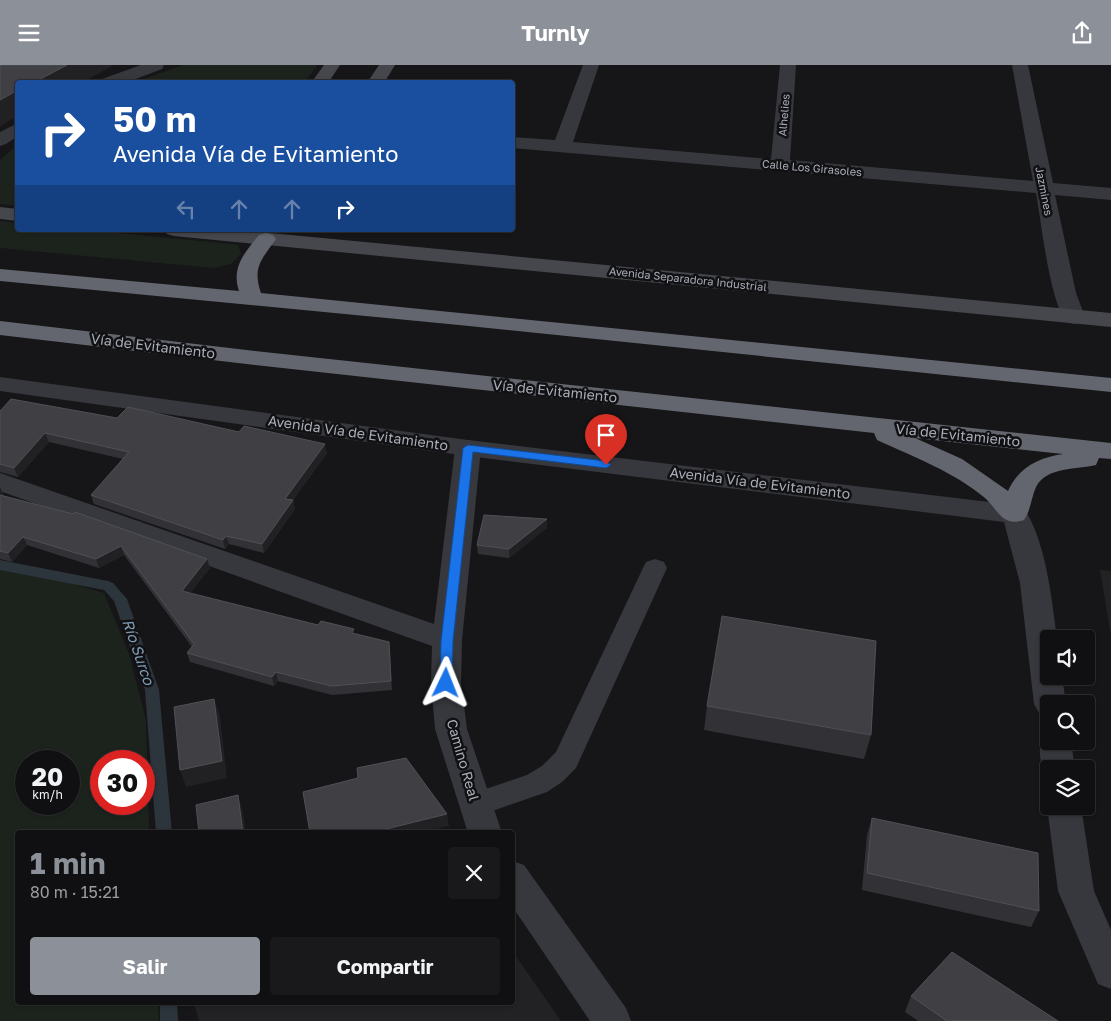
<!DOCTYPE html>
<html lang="es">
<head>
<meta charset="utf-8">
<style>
  :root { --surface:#101012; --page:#19191b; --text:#f1f3f6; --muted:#9c9d9f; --line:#303032; --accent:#8c9099 }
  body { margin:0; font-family:"Golos Text",sans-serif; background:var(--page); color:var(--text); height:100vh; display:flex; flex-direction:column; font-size:19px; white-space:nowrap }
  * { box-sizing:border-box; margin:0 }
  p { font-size:16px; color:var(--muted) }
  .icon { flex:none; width:28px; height:28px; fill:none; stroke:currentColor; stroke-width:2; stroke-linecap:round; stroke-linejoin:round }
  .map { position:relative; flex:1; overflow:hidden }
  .side { position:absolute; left:15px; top:765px; width:500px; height:175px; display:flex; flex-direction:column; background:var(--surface); border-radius:5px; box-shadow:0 1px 4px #0004,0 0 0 1px var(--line) }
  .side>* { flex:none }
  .hud { position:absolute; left:15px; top:15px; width:500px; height:152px; border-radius:5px; box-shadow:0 1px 4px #0004,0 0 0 1px var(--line); background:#1a4fa0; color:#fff; overflow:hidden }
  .fabs { position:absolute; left:1040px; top:565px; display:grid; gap:10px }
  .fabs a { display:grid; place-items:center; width:55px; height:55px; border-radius:5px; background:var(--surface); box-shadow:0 1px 4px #0004,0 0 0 1px var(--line); font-size:25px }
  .speed { position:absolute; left:15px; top:685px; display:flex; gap:10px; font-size:25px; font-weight:700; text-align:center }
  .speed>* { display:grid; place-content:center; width:65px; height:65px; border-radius:50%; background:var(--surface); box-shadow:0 1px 4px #0004,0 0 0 1px var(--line); line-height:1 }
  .speed small { font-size:12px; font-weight:400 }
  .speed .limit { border:8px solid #d22; background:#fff; color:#111 }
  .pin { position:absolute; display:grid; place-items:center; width:42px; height:42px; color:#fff; margin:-51px -21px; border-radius:50% 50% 50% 0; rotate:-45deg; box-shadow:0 0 5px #0007 }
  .pin .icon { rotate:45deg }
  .me { position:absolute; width:55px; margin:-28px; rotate:2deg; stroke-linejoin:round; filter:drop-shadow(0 0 4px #0008) }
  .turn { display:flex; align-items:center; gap:18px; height:105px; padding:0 15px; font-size:22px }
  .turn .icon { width:65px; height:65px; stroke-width:2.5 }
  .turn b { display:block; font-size:35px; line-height:42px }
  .lanes { display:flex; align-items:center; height:48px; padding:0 15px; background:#0003; justify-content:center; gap:25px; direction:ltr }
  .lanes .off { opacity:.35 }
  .round { display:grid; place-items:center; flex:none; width:52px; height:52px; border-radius:5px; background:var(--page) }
  .summary { display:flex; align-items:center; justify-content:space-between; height:85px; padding:0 15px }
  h1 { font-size:30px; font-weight:700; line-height:38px; color:var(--accent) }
  .primary-button { display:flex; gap:10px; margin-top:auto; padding:10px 15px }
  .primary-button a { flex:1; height:58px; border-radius:5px; background:var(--accent); color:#fff; font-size:20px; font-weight:700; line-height:58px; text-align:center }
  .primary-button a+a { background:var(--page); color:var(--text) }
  header { display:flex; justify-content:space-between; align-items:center; height:65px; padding:0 15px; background:var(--accent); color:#fff; font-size:22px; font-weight:700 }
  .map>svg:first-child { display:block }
  .built { fill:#222225 }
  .green { fill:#1c231d; fill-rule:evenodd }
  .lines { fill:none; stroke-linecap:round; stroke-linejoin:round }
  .stream { fill:#2c353c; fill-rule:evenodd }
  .service { fill:#37383d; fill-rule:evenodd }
  .minor { fill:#37383d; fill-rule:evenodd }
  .tertiary { fill:#37383d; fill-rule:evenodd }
  .secondary { fill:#45474d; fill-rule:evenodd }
  .motorway { fill:#63666e; fill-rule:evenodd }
  .wall { fill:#323236 }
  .shaded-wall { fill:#212124 }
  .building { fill:#3f3f44; stroke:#4f5156 }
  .route { fill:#1a73e8; stroke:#114b97 }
  .labels { text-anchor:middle; stroke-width:5; stroke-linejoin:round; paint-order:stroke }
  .far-street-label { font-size:11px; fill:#a8adb8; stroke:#111113 }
  .street-label { font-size:14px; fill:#a8adb8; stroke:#111113 }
  .water-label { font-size:15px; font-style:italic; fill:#7f9bb3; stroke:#111113 }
</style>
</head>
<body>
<header><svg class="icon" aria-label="menu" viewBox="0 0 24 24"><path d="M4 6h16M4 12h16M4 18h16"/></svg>Turnly<svg class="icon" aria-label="share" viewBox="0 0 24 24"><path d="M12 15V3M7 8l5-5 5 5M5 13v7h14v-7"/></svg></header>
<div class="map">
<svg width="1111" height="956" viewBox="0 0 1111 956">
  <rect width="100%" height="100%" fill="#161618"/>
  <path class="built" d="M 1100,505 L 1111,506 L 1111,571 Z
    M 513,887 L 561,956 L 199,956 L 194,938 L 512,938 Z"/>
  <path class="green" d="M 183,0 L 318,0 L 304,17 L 136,17 Z
    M 17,80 L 17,141 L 0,139 L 0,95 Z
    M 0,156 L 17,158 L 18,165 L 88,165 L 230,179 L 238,180 L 241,189 L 231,199 L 214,203 L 0,183 Z
    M 0,503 L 49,512 L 104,528 L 129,589 L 146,655 L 149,767 L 18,768 L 18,938 L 158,938 L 159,956 L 0,956 ZM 69,696 L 69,739 L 26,739 L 26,696 ZM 144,696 L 144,739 L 101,739 L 101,696 Z"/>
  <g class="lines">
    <path class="stream" d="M 0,495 L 108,516 L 113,518 L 127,534 L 159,625 L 172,768 L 156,768 L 145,625 L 114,536 L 104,525 L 0,505 Z
      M 160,938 L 177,938 L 178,956 L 160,956 Z"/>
    <path class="service" d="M 655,494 L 664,497 L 667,503 L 576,703 L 562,717 L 547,727 L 475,752 L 465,749 L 461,740 L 465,731 L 527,710 L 542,701 L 556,687 L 643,503 L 646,497 Z"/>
    <path class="minor" d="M 141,0 L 164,0 L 162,4 L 125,18 L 100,18 L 102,14 Z
      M 583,0 L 599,0 L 573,77 L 771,94 L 780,0 L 796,0 L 790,95 L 1033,116 L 1012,0 L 1028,0 L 1053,118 L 1111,123 L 1111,135 L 1055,130 L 1076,228 L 1085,252 L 1082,257 L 1074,259 L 1066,257 C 1049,232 1042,161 1036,128 L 512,83 L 512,72 L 555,75 Z
      M 18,58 L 18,71 L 6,79 L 0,81 L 0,67 Z
      M 468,375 L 477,377 L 481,383 L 462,575 L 461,617 L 467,664 L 502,768 L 468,768 L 435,664 L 431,617 L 432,581 L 0,426 L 0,408 L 434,559 L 455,383 L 459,377 Z
      M 512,796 L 524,800 L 626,943 L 631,956 L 590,956 L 512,841 Z"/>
    <path class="tertiary" d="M 0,312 L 468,375 L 1015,440 L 1024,443 C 1045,476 1051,527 1056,566 L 1057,574 L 1049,574 L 1049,611 L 1062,611 L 1066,639 L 1049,639 L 1049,651 L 1039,648 L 1034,639 L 1020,518 L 1004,457 L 468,391 L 0,326 Z
      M 1049,665 L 1049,676 L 1071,676 L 1075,704 L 1049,704 L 1049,714 C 1039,703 1037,680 1044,667 Z
      M 1049,738 L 1049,741 L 1081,741 L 1094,826 L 1111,865 L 1111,924 L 1098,919 L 1058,826 L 1047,741 Z"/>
    <path class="secondary" d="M 324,0 L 340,0 L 328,18 L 311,18 Z
      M 379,0 L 395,0 L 384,18 L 367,18 Z
      M 0,142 L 18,144 L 18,156 L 0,154 Z
      M 164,165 L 238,165 L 1111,248 L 1111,262 L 174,171 L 167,169 Z"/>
    <path class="motorway" d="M 266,168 L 273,170 L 276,174 C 262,194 252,202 261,228 L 1111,313 L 1111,327 L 459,260 L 0,216 L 0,204 L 239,226 C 231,202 245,187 259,170 Z
      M 0,256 L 255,286 L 1111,378 L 1111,394 L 1099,393 L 1096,400 C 1077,405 1047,401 1036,422 C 1031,433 1031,445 1024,455 C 1002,462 999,446 985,433 C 954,407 914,392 877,375 L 874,368 L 255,300 L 0,270 ZM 915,373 L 1063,389 C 1038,393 1019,402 1008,426 L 962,394 Z"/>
  </g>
  <path class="wall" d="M 0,346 L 117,353 L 327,388 L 293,435 L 295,444 L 264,488 L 229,479 L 225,484 L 94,439 L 91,430 L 123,394 L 49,377 L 18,412 L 0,407 Z
    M 0,422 L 3,429 L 2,430 L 210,503 L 190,528 L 318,560 L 389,577 L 390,586 L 392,625 L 332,630 L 278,616 L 274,621 L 190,597 L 187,588 L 192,582 L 124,490 L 99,503 L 27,480 L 12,497 L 0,494 Z
    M 547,463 L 509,493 L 478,489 L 477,480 Z
    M 707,641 L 871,670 L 864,694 L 704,665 Z
    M 872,753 L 1039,846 L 1031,862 L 862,825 L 867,770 Z
    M 911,931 L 1058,956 L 918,956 L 905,947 Z"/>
  <path class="shaded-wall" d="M 67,0 L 114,0 L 81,18 L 33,18 Z
    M 18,25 L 18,51 L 9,56 L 0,62 L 0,35 Z
    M 45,368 L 49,377 L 18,412 L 14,403 Z
    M 325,379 L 327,388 L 287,443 L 285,434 Z
    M 0,422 L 3,429 L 0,432 Z
    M 293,435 L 295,444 L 264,488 L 262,479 Z
    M 547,454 L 547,463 L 509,493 L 509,484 Z
    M 226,471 L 229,479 L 225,484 L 223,475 Z
    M 23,472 L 27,480 L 12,497 L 8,488 Z
    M 121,481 L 124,490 L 99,503 L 96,494 Z
    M 207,494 L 210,503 L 185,535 L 182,526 Z
    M 389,577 L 390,586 L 392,625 L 391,616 Z
    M 276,607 L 278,616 L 274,621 L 272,612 Z
    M 214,634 L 220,651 L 227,713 L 186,722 L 180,705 Z
    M 238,730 L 243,747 L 246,768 L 243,768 Z
    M 447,749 L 449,761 L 421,768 L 370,768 Z"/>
  <path class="building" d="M 0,0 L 67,0 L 33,18 L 18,18 L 18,25 L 0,35 Z
    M 11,334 L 117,353 L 128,342 L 239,367 L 244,361 L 325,379 L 285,434 L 293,435 L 262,479 L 226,471 L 223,475 L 91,430 L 129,387 L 45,368 L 14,403 L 0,399 L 0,346 Z
    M 0,430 L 73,449 L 75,447 L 207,494 L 182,526 L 318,560 L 321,556 L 354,564 L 352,568 L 389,577 L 391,616 L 331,621 L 276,607 L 272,612 L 187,588 L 194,579 L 121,481 L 96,494 L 23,472 L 8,488 L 0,486 Z
    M 484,450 L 547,454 L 509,484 L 477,480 Z
    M 722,551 L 876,576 L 871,670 L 707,641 Z
    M 214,634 L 222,696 L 180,705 L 174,642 Z
    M 406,693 L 447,749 L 370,768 L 310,768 L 303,727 L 358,713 L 357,703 Z
    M 238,730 L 243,768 L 199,768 L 196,740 Z
    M 872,753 L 1038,788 L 1039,846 L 867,808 Z
    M 952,887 L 1058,956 L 947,956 L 911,931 Z"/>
  <path class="route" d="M 468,380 L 606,396 L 611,400 L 606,403 L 473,387 L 453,576 L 452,618 L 450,621 L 441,621 L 440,618 L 441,576 L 463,383 Z"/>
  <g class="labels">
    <g class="far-street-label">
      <text transform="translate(784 50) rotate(-85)" y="4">Alhelies</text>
      <text transform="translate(812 103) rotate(5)" y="4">Calle Los Girasoles</text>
      <text transform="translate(1044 126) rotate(79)" y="4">Jazmines</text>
      <text transform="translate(688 214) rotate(6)" y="4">Avenida Separadora Industrial</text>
    </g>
    <g class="street-label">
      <text transform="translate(153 281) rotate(7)" y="5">Vía de Evitamiento</text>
      <text transform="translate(555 326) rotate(6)" y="5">Vía de Evitamiento</text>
      <text transform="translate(358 368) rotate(8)" y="5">Avenida Vía de Evitamiento</text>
      <text transform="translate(958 370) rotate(6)" y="5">Vía de Evitamiento</text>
      <text transform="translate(760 418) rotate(7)" y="5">Avenida Vía de Evitamiento</text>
      <text transform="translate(463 695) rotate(74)" y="5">Camino Real</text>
    </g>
    <g class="water-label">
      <text transform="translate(138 587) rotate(71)" y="5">Río Surco</text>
    </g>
  </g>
</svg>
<div class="fabs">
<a><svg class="icon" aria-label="sound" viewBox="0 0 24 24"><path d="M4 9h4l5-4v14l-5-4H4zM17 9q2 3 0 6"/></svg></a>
<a><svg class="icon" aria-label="search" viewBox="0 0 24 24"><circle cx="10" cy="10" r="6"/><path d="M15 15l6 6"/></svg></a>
<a><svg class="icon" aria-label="layers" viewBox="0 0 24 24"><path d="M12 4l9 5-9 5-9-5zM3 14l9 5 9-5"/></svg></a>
</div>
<div class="speed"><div>20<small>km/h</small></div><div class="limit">30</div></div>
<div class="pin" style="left:606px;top:400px;background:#d93025"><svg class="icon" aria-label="arrive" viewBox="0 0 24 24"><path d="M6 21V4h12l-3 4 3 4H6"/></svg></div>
<svg class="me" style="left:446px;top:618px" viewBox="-20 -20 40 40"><path d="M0-17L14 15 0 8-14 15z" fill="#1a73e8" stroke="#fff" stroke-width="4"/></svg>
<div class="hud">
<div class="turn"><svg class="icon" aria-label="right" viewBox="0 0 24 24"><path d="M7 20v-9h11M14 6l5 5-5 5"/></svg><div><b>50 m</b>Avenida Vía de Evitamiento</div></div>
<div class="lanes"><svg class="icon off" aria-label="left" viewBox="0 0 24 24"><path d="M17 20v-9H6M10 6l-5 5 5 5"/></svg><svg class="icon off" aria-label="ahead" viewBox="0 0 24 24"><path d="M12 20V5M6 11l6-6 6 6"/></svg><svg class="icon off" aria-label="ahead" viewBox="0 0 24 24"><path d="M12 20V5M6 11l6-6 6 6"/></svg><svg class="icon" aria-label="right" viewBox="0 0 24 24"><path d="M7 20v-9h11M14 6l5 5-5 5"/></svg></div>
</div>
<section class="side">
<div class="summary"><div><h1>1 min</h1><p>80 m · 15:21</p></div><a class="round"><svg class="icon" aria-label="close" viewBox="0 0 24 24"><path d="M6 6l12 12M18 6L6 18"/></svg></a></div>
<div class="primary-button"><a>Salir</a><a>Compartir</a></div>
</section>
</div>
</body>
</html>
